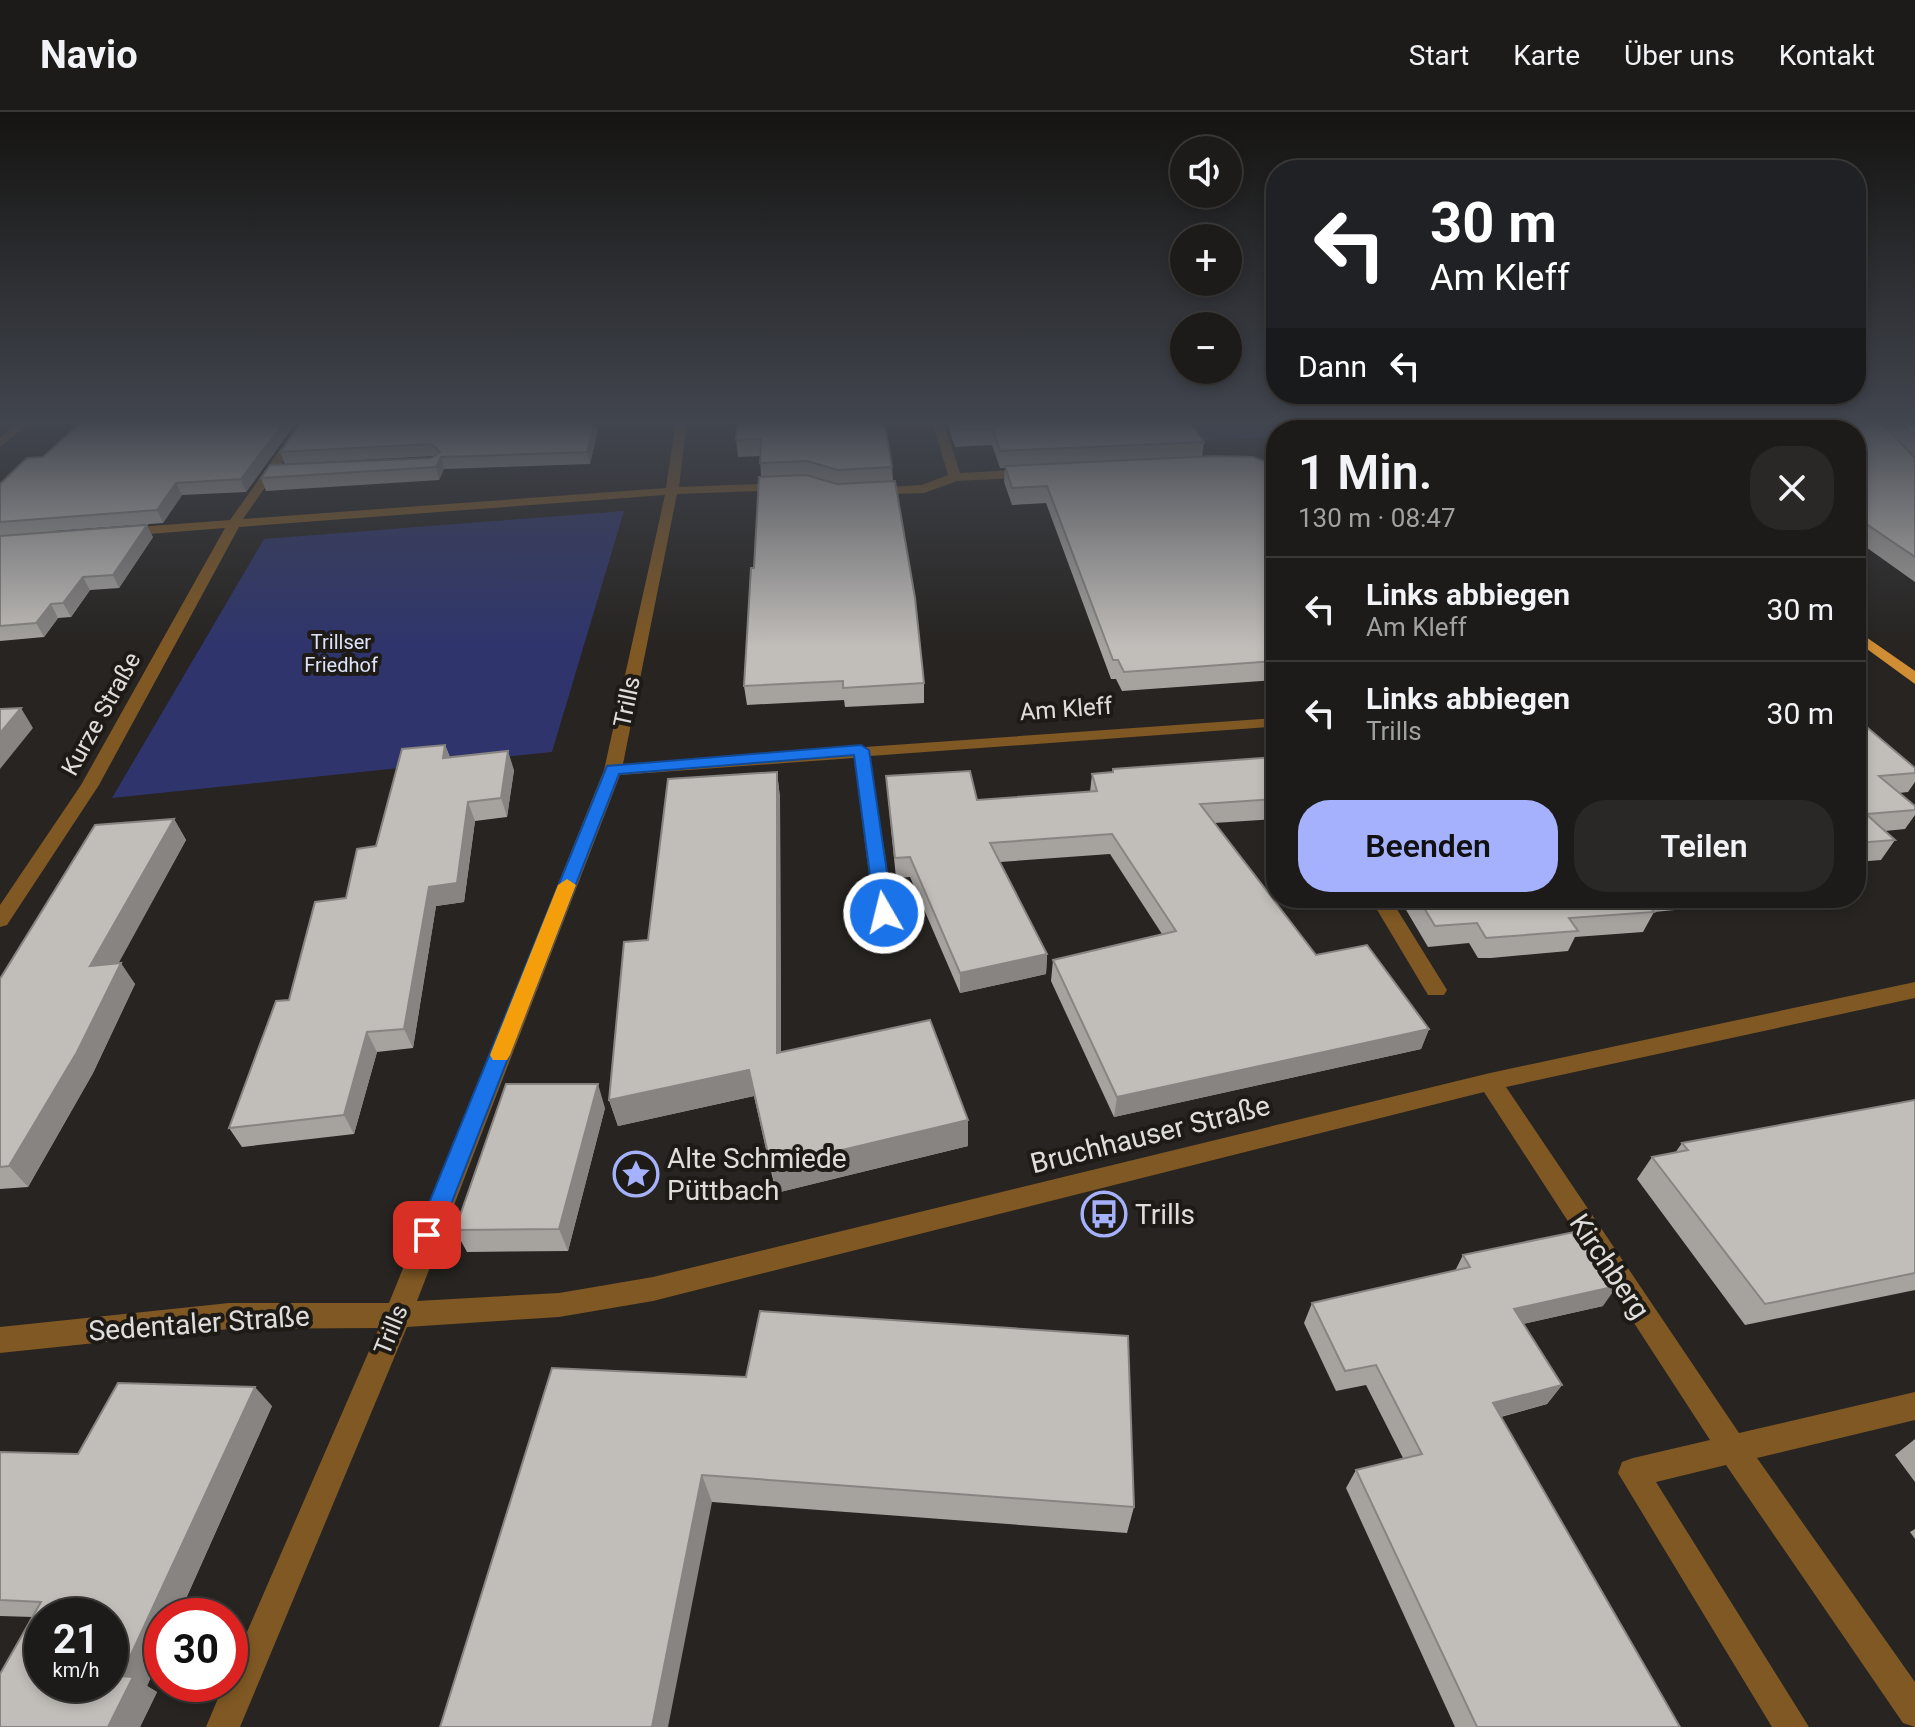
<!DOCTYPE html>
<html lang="de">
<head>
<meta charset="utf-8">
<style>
  :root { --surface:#1d1b19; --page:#2a2826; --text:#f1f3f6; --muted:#a0a1a2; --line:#3b3938; --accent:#a5b1fc }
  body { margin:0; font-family:Roboto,sans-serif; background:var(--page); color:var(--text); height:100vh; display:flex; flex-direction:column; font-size:30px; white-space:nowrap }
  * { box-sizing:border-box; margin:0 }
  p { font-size:26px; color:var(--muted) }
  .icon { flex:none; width:44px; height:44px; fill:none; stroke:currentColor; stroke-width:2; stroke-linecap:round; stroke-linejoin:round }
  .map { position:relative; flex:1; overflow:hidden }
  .sheet { position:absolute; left:1266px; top:308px; width:600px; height:488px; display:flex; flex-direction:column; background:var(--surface); border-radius:32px; box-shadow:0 4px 12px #0003,0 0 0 2px var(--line) }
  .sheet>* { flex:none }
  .guide { position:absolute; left:1266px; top:48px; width:600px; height:244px; border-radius:32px; box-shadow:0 4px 12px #0003,0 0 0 2px var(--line); background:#202124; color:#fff; overflow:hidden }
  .tools { position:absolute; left:1170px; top:24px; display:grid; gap:16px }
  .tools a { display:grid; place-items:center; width:72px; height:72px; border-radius:50%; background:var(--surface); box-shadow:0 4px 12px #0003,0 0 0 2px var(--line); font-size:40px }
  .speed { position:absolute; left:24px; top:1486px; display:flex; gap:16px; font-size:40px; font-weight:700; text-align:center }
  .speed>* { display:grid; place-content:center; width:104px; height:104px; border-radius:50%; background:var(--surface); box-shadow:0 4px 12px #0003,0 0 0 2px var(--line); line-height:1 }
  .speed small { font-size:20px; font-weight:400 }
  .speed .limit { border:12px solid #d22; background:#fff; color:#111 }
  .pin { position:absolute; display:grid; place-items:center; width:68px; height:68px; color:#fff; margin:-34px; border-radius:16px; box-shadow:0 4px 12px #0006 }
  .me { position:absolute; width:88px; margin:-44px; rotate:352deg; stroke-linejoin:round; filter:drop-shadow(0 0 6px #0008) }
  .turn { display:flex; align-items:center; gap:28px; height:168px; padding:0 32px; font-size:36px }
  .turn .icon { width:104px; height:104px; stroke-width:2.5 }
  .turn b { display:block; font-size:56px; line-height:68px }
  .then { display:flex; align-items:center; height:76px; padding:0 32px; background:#0003; gap:16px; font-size:30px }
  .round { display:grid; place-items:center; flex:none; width:84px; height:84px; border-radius:32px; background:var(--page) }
  .summary { display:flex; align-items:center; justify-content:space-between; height:136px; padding:0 32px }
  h1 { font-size:48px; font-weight:600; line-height:60px }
  .action { display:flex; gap:16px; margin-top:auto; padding:16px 32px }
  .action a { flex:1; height:92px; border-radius:32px; background:var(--accent); color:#111; font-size:32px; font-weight:600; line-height:92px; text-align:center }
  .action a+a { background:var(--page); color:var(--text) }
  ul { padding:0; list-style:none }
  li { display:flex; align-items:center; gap:24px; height:104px; padding:0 32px; border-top:2px solid var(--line) }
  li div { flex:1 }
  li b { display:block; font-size:30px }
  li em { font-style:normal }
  header { display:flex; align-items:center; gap:48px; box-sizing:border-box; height:112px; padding:0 40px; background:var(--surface); border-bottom:2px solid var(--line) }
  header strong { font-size:38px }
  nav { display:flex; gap:44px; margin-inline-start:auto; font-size:28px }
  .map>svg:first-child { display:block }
  .green { fill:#2f356c }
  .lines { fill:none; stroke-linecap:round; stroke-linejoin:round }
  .minor { fill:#7f5824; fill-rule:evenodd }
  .major { fill:#cf8e34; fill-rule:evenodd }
  .wall { fill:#a6a39f }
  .shaded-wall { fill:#878482 }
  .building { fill:#c1bdb9; stroke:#878482; stroke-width:2; fill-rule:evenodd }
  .route { fill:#1a73e8; stroke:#114b97; stroke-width:2 }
  .slow { fill:#f59e0b }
  .labels { text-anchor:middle; stroke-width:8; stroke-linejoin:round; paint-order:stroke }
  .far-park-label { font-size:20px; fill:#dee3fa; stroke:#1e1b17 }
  .street-label { font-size:24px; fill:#e0dedc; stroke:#1e1b17 }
  .near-street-label { font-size:28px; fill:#e0dedc; stroke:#1e1b17 }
  .near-poi-label { font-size:28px; fill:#e0dedc; stroke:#1e1b17; text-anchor:start }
</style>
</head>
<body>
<header>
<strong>Navio</strong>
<nav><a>Start</a><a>Karte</a><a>Über uns</a><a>Kontakt</a></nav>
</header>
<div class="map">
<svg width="1915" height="1615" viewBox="0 0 1915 1615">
  <rect width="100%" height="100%" fill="#272421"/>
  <path class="green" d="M 1045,308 L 1321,308 L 1330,318 L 1276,318 L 1276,325 L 1058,335 Z
    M 624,399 L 552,640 L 112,686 L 264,427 Z"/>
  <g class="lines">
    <path class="minor" d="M 21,308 L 33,308 L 0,335 L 0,326 Z
      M 301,308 L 312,308 L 243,407 L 666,376 L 676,308 L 687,308 L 679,375 L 787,371 L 789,374 L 783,378 L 677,382 L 623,652 L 1276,606 L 1276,619 L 1269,615 L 870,644 L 894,801 L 884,808 L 874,801 L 854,646 L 620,663 L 417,1189 L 559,1181 L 653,1165 L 1490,961 L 1915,870 L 1915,886 L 1506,975 L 1739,1321 L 1915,1280 L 1915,1308 L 1757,1346 L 1915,1570 L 1915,1615 L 1903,1611 L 1726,1353 L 1656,1370 L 1809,1615 L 1772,1615 L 1618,1361 L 1622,1350 L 1633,1346 L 1710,1328 L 1484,980 L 653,1189 L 559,1205 L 407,1215 L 240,1615 L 206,1615 L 224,1572 L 230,1572 L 230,1559 L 379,1216 L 229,1217 L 0,1241 L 0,1215 L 229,1191 L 389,1191 L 604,658 L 665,383 L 239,415 L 99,673 L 7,813 L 0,815 L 0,793 L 81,673 L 225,416 L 124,424 L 117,420 L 124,416 L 230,408 Z
      M 932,308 L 943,308 L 960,361 L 1031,357 L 1037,361 L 1031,365 L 957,369 L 924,381 L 865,383 L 863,380 L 869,376 L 922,373 L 948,363 Z
      M 1370,786 L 1390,786 L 1447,878 L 1444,883 L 1428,883 Z"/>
    <path class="major" d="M 1589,308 L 1601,308 L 1611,318 L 1598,318 Z
      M 1856,518 L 1915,559 L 1915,572 L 1856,529 Z"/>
  </g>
  <path class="wall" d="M 298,308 L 246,380 L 182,383 L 163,411 L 54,419 L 153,425 L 119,476 L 90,478 L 71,505 L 58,506 L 44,525 L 0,529 L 0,372 L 43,345 Z
    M 600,308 L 590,352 L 444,357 L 439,368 L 266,379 L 261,366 L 431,346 L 434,344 L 285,352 L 280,340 Z
    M 737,308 L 892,355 L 893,369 L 924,571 L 924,591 L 845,595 L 844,588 L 747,593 L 744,574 L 761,365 L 760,344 L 738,345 L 736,328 Z
    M 946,308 L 1188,308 L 1204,330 L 1202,345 L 1276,354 L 1276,568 L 1122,579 L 1116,567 L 1111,567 L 1046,391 L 1012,393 L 1004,370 L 1005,356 L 1000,356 L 992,333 L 955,335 Z
    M 1786,308 L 1915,308 L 1915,470 L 1856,428 L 1856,318 L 1786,318 Z
    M 1856,606 L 1915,656 L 1915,670 L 1908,680 L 1899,681 L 1915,698 L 1915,703 L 1905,717 L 1885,719 L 1895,728 L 1881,748 L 1856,750 Z
    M 445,633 L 450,645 L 514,658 L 507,705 L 475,709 L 464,790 L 436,794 L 413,936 L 377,940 L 354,1022 L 242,1035 L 229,1016 L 289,888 L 376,734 Z
    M 1276,645 L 1276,707 L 1214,711 L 1316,843 L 1429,917 L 1421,937 L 1114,1005 L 1051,869 L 1053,848 L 1162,822 L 1110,742 L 1000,750 L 1047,842 L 1046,862 L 960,881 L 910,765 L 896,766 L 886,664 L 977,688 L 1090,680 L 1092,662 Z
    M 777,660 L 780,686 L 781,940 L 968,1034 L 776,1081 L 754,984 L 618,1014 L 609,988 L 648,828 Z
    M 174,707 L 186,728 L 118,851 L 135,872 L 93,961 L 28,1075 L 0,1077 L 0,867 Z
    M 1399,786 L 1761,786 L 1758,790 L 1654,800 L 1643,820 L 1575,825 L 1568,839 L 1491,846 L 1478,846 L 1469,831 L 1428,835 Z
    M 1915,988 L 1915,1178 L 1745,1213 L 1637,1067 L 1652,1045 L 1675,1041 L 1682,1031 Z
    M 605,996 L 568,1139 L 467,1140 L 455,1118 Z
    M 1463,1143 L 1603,1194 L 1523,1212 L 1562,1273 L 1547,1292 L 1501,1305 L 1680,1615 L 1455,1615 L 1346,1376 L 1356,1358 L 1403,1346 L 1366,1273 L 1336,1279 L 1304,1211 L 1312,1191 L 1455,1159 Z
    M 552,1256 L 1134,1395 L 1127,1421 L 712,1390 Z
    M 272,1294 L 147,1574 L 157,1580 L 140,1615 L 0,1615 L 33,1505 L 0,1504 L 0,1340 L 78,1342 Z
    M 1915,1327 L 1915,1370 L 1895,1343 Z
    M 1915,1417 L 1915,1427 L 1910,1420 Z"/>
  <path class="shaded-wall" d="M 286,308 L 298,308 L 246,380 L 241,367 Z
    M 595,308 L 600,308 L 590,352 L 587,340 Z
    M 441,345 L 444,357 L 439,368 L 436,355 Z
    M 176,371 L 182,383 L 163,411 L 157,398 Z
    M 147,413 L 153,425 L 119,476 L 113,463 Z
    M 83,465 L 90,478 L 71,505 L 63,491 Z
    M 51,492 L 58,506 L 44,525 L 36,511 Z
    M 21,596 L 33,616 L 0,657 L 0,621 Z
    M 445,633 L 452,651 L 443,646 Z
    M 508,639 L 514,658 L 507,705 L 501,686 Z
    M 777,660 L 780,686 L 781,968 L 777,941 Z
    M 468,690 L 475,709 L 464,790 L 436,794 L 413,936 L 404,917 L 429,775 Z
    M 174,707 L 186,728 L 105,876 L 90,854 Z
    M 1047,842 L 1046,862 L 960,881 L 960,861 Z
    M 121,851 L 135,872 L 93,961 L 28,1075 L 9,1054 Z
    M 1429,917 L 1421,937 L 1114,1005 L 1117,985 Z
    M 367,920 L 377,940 L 354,1022 L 344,1003 Z
    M 749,958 L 754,984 L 618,1014 L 609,988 Z
    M 598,972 L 605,996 L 568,1139 L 559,1117 Z
    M 968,1008 L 968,1034 L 776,1081 L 771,1055 Z
    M 1617,1174 L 1603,1194 L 1501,1217 L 1514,1197 Z
    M 1562,1273 L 1547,1292 L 1480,1310 L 1493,1291 Z
    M 255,1275 L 272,1294 L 178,1504 L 162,1504 L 162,1539 L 147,1574 L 157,1580 L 140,1615 L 108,1615 L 121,1564 Z
    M 702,1363 L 712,1390 L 668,1615 L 652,1615 Z"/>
  <path class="building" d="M 84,308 L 286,308 L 241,367 L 176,371 L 157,398 L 0,410 L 0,372 L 27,346 L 43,345 Z
    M 303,308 L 595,308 L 587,340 L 441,345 L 436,355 L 261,366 L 270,353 L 431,346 L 440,340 L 431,332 L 280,340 Z
    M 737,308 L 884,308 L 892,355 L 838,358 L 807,349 L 760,351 L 761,327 L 736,328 Z
    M 952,308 L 1188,308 L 1204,330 L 1000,339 L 993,317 L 955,318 Z
    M 1793,308 L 1879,308 L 1915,346 L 1915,445 L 1856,405 L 1856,318 L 1793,318 Z
    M 1899,308 L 1915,308 L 1915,326 Z
    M 1532,315 L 1535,318 L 1464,318 Z
    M 1214,344 L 1253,345 L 1276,354 L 1276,549 L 1124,560 L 1118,548 L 1113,548 L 1047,374 L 1012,376 L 1005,354 Z
    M 806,363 L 837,372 L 895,369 L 915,486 L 924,571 L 843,576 L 843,569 L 744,574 L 751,456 L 754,456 L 759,365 Z
    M 147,413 L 113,463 L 83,465 L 63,491 L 51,492 L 36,511 L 0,514 L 0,424 Z
    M 21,596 L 0,621 L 0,597 Z
    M 1856,606 L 1915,656 L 1915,661 L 1879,664 L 1915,694 L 1915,698 L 1866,702 L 1895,728 L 1856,731 Z
    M 445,633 L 443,646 L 508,639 L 501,686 L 468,690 L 457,771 L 429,775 L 404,917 L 367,920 L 344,1003 L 229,1016 L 276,889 L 289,888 L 315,790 L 346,786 L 357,737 L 376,734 L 402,637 Z
    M 1276,645 L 1276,687 L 1200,692 L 1316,843 L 1367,833 L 1429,917 L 1117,985 L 1053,848 L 1176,819 L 1112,722 L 990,731 L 1047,842 L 960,861 L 910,745 L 895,746 L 886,664 L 970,659 L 977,688 L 1097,679 L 1092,662 L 1113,660 L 1113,657 Z
    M 777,660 L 777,941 L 930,908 L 968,1008 L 771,1055 L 749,958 L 609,988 L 624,830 L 648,828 L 668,667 Z
    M 174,707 L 90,854 L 121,851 L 77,940 L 9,1054 L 0,1055 L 0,867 L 95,713 Z
    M 1418,786 L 1643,786 L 1654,800 L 1569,806 L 1578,819 L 1486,826 L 1477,811 L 1435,814 Z
    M 506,972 L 598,972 L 559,1117 L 455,1118 Z
    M 1915,988 L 1915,1161 L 1765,1192 L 1652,1045 L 1688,1038 L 1682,1031 Z
    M 1579,1119 L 1617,1174 L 1514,1197 L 1562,1273 L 1493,1291 L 1680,1615 L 1477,1615 L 1356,1358 L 1422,1342 L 1376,1253 L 1345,1259 L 1312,1191 L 1470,1155 L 1463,1143 Z
    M 760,1199 L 1128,1224 L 1134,1395 L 702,1363 L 652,1615 L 440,1615 L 552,1256 L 746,1265 Z
    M 118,1271 L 255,1275 L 121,1564 L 133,1565 L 108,1615 L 0,1615 L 0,1562 L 41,1490 L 0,1488 L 0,1340 L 78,1342 ZM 42,1504 L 110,1504 L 110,1572 L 42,1572 Z"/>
  <linearGradient id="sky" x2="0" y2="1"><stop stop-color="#151412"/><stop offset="0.58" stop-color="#41454e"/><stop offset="1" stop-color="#41454e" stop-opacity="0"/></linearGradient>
  <rect width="1915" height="535" fill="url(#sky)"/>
  <path class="route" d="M 861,633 L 869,638 L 893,801 L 884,807 L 875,801 L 854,643 L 619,662 L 439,1123 L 436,1130 L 427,1133 L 419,1130 L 416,1123 L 607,654 Z"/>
  <path class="slow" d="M 567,767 L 576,773 L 510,943 L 507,948 L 493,948 L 490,943 L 558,773 Z"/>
  <defs>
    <g id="sight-ring" transform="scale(2.3)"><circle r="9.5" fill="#1e1b17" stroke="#a5b1fc" stroke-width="1.5"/><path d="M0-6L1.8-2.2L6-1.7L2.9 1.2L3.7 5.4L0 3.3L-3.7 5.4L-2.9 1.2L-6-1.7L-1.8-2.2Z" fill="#a5b1fc"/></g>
    <g id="bus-ring" transform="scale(2.3)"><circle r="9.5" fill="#1e1b17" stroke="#a5b1fc" stroke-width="1.5"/><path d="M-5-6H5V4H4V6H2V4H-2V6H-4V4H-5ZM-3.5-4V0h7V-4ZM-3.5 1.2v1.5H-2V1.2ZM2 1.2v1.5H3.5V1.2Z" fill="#a5b1fc"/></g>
  </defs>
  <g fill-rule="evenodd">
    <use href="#sight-ring" x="636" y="1062"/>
    <use href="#bus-ring" x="1104" y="1102"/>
  </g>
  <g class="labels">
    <g class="far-park-label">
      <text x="341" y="537">Trillser<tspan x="341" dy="23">Friedhof</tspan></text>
    </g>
    <g class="street-label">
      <text transform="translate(627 590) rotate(-78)" y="8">Trills</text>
      <text transform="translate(1066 597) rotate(-4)" y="8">Am Kleff</text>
      <text transform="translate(101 602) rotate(-61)" y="8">Kurze Straße</text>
      <text transform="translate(391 1218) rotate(-68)" y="8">Trills</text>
    </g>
    <g class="near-street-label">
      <text transform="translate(1150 1022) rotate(-14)" y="10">Bruchhauser Straße</text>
      <text transform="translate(1610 1154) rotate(56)" y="10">Kirchberg</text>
      <text transform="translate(199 1211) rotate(-4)" y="10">Sedentaler Straße</text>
    </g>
    <g class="near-poi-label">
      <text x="667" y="1056">Alte Schmiede<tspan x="667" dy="32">Püttbach</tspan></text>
      <text x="1135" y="1112">Trills</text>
    </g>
  </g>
</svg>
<div class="tools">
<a><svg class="icon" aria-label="sound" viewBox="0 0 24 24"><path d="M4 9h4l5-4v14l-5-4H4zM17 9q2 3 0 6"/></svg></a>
<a>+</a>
<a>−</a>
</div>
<div class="speed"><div>21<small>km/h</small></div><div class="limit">30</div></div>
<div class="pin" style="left:427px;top:1123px;background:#d93025"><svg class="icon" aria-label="arrive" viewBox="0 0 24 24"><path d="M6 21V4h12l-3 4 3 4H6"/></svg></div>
<svg class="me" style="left:884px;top:801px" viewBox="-20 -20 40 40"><circle r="17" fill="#1a73e8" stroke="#fff" stroke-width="3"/><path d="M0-11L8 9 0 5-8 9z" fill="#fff"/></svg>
<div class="guide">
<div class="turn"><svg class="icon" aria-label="left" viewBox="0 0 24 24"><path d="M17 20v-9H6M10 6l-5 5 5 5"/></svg><div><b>30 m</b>Am Kleff</div></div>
<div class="then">Dann<svg class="icon" aria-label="left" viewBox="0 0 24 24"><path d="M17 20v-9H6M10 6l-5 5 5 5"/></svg></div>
</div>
<section class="sheet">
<div class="summary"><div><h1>1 Min.</h1><p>130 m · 08:47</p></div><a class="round"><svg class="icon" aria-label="close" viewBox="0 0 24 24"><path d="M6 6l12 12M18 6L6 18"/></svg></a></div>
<ul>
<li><svg class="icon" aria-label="left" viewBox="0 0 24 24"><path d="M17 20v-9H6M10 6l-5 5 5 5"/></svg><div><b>Links abbiegen</b><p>Am Kleff</p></div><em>30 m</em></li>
<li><svg class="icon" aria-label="left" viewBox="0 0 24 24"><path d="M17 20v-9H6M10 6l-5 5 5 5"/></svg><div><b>Links abbiegen</b><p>Trills</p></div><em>30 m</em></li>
</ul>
<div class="action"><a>Beenden</a><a>Teilen</a></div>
</section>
</div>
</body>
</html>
